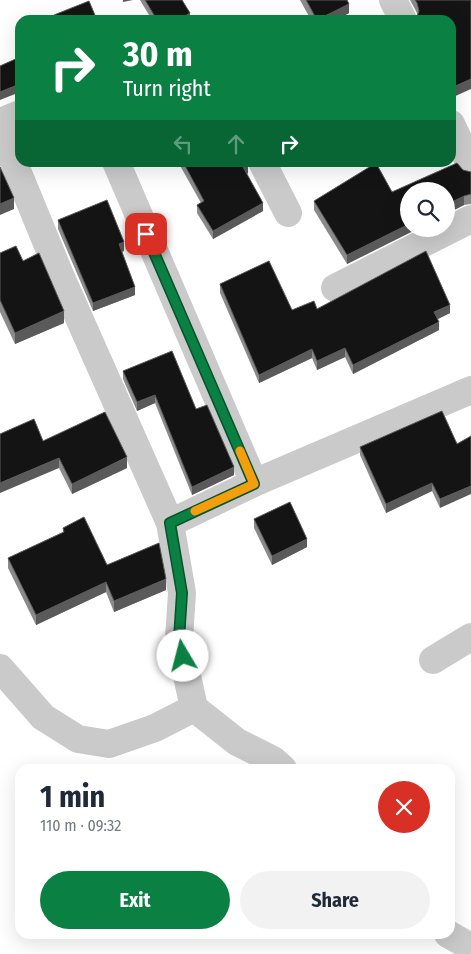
<!DOCTYPE html>
<html lang="en">
<head>
<meta charset="utf-8">
<style>
  :root { --surface:#fff; --page:#f2f2f3; --text:#1f2937; --muted:#747a83; --accent:#0b8043 }
  body { margin:0; font-family:"Fira Sans Condensed",sans-serif; background:var(--page); color:var(--text); height:100vh; display:flex; flex-direction:column; font-size:19px; white-space:nowrap }
  * { box-sizing:border-box; margin:0 }
  p { font-size:16px; color:var(--muted) }
  .icon { flex:none; width:28px; height:28px; fill:none; stroke:currentColor; stroke-width:2; stroke-linecap:round; stroke-linejoin:round }
  .map { position:relative; flex:1; overflow:hidden }
  .sheet { position:absolute; left:15px; top:764px; width:440px; height:175px; display:flex; flex-direction:column; background:var(--surface); border-radius:15px; box-shadow:0 5px 20px #0002 }
  .sheet>* { flex:none }
  .guide { position:absolute; left:15px; top:15px; width:441px; height:152px; border-radius:15px; box-shadow:0 5px 20px #0002; background:#0b8043; color:#fff; overflow:hidden }
  .tools { position:absolute; left:400px; top:182px; display:grid; gap:10px }
  .tools a { display:grid; place-items:center; width:55px; height:55px; border-radius:50%; background:var(--surface); box-shadow:0 5px 20px #0002; font-size:25px }
  .pin { position:absolute; display:grid; place-items:center; width:42px; height:42px; color:#fff; margin:-21px; border-radius:10px; box-shadow:0 2px 8px #0006 }
  .me { position:absolute; width:55px; margin:-28px; rotate:352deg; stroke-linejoin:round; filter:drop-shadow(0 0 4px #0008) }
  .turn { display:flex; align-items:center; gap:18px; height:105px; padding:0 25px; font-size:22px }
  .turn .icon { width:65px; height:65px; stroke-width:2.5 }
  .turn b { display:block; font-size:35px; line-height:42px }
  .lanes { display:flex; align-items:center; height:48px; padding:0 25px; background:#0003; justify-content:center; gap:25px; direction:ltr }
  .lanes .off { opacity:.35 }
  .round { display:grid; place-items:center; flex:none; width:52px; height:52px; border-radius:26px; background:var(--page) }
  .headline { display:flex; align-items:center; justify-content:space-between; height:85px; padding:0 25px }
  h1 { font-size:30px; font-weight:700; line-height:38px }
  .action { display:flex; gap:10px; margin-top:auto; padding:10px 25px }
  .action a { flex:1; height:58px; border-radius:30px; background:var(--accent); color:#fff; font-size:20px; font-weight:700; line-height:58px; text-align:center }
  .action a+a { background:var(--page); color:var(--text) }
  .map>svg:first-child { display:block }
  .lines { fill:none; stroke-linecap:round; stroke-linejoin:round }
  .street { stroke:#cacaca; stroke-width:28 }
  .wall { fill:#8a8a8a }
  .shaded-wall { fill:#5a5a5a }
  .building { fill:#141414; stroke:#5a5a5a }
  .route-casing { stroke:#07532c; stroke-width:12 }
  .route { stroke:#0b8043; stroke-width:9 }
  .slow { stroke:#f59e0b; stroke-width:9 }
</style>
</head>
<body>
<div class="map">
<svg width="471" height="954" viewBox="0 0 471 954">
  <rect width="100%" height="100%" fill="#fff"/>
  <g class="lines">
    <path class="street" d="M 393,0 L 403,20
      M 0,122 L 20,114
      M 451,124 L 471,166
      M 0,129 L 60,275 L 170,523 L 254,483 L 471,390
      M 116,162 L 254,483
      M 262,162 L 288,213
      M 335,288 L 471,219
      M 433,660 L 471,637
      M 0,668 L 43,717 L 78,739 L 109,744 L 155,728 L 194,708 L 179,639 L 182,593 L 170,523
      M 194,708 L 237,742 L 273,760 L 283,769
      M 448,934 L 471,947"/>
  </g>
  <path class="wall" d="M 140,0 L 182,0 L 190,20 L 152,20 Z
    M 300,0 L 347,0 L 349,13 L 336,20 L 311,20 Z
    M 410,0 L 471,0 L 451,20 L 417,20 L 417,13 Z
    M 178,162 L 247,162 L 248,173 L 247,174 L 263,211 L 213,239 L 197,213 L 197,205 L 201,203 Z
    M 463,170 L 471,172 L 471,204 L 464,205 L 446,214 L 446,191 L 409,229 L 417,229 L 347,264 L 314,210 L 314,201 L 392,192 Z
    M 58,220 L 124,251 L 121,252 L 135,295 L 93,311 L 58,229 Z
    M 0,253 L 23,261 L 64,323 L 15,344 L 0,312 Z
    M 220,284 L 292,310 L 317,309 L 450,313 L 437,319 L 439,330 L 353,374 L 345,357 L 317,370 L 312,358 L 259,383 L 220,293 Z
    M 123,371 L 196,409 L 234,475 L 192,495 L 155,403 L 137,411 L 123,379 Z
    M 442,411 L 440,508 L 432,491 L 386,513 L 360,455 L 360,447 Z
    M 43,441 L 127,468 L 72,494 L 59,468 Z
    M 254,519 L 307,547 L 272,565 L 254,528 Z
    M 63,528 L 107,565 L 166,590 L 114,612 L 106,592 L 36,625 L 8,568 L 8,558 L 63,532 Z"/>
  <path class="shaded-wall" d="M 123,0 L 133,0 L 123,2 Z
    M 349,4 L 349,13 L 336,20 L 318,20 Z
    M 190,13 L 190,20 L 178,20 Z
    M 471,79 L 471,89 L 451,98 L 451,88 Z
    M 20,84 L 20,92 L 0,100 L 0,92 Z
    M 248,165 L 248,173 L 243,176 L 243,167 Z
    M 464,196 L 464,205 L 446,214 L 446,205 Z
    M 14,198 L 14,209 L 0,215 L 0,204 Z
    M 263,203 L 263,211 L 213,239 L 213,231 Z
    M 409,224 L 409,229 L 417,229 L 347,264 L 347,255 Z
    M 124,242 L 124,251 L 119,253 L 119,244 Z
    M 135,287 L 135,295 L 93,311 L 93,303 Z
    M 450,305 L 450,313 L 434,321 L 434,312 Z
    M 64,311 L 64,323 L 15,344 L 15,333 Z
    M 439,322 L 439,330 L 353,374 L 353,365 Z
    M 345,348 L 345,357 L 317,370 L 317,361 Z
    M 312,349 L 312,358 L 259,383 L 259,375 Z
    M 155,395 L 155,403 L 137,411 L 137,402 Z
    M 127,457 L 127,468 L 72,494 L 72,484 Z
    M 59,458 L 59,468 L 0,493 L 0,483 Z
    M 234,467 L 234,475 L 192,495 L 192,487 Z
    M 432,483 L 432,491 L 386,513 L 386,504 Z
    M 471,486 L 471,494 L 440,508 L 440,499 Z
    M 307,539 L 307,547 L 272,565 L 272,556 Z
    M 166,579 L 166,590 L 114,612 L 114,601 Z
    M 106,582 L 106,592 L 36,625 L 36,615 Z"/>
  <path class="building" d="M 145,0 L 182,0 L 190,13 L 178,20 L 157,20 Z
    M 306,0 L 347,0 L 349,4 L 317,20 Z
    M 415,0 L 471,0 L 471,79 L 451,88 L 451,20 L 418,20 L 417,17 L 419,11 L 417,3 Z
    M 89,1 L 97,20 L 56,20 L 54,15 Z
    M 20,57 L 20,84 L 0,92 L 0,66 Z
    M 183,162 L 247,162 L 248,165 L 243,167 L 263,203 L 213,231 L 197,205 L 204,201 Z
    M 376,163 L 392,192 L 457,163 L 463,170 L 471,172 L 471,194 L 464,196 L 446,205 L 446,191 L 409,191 L 409,224 L 347,255 L 314,201 Z
    M 0,167 L 14,198 L 0,204 Z
    M 107,200 L 124,242 L 119,244 L 135,287 L 93,303 L 58,220 Z
    M 16,246 L 23,261 L 39,253 L 64,311 L 15,333 L 0,300 L 0,253 Z
    M 426,251 L 450,305 L 434,312 L 439,322 L 353,365 L 345,348 L 317,361 L 312,349 L 259,375 L 220,284 L 269,261 L 292,310 L 314,301 L 317,309 Z
    M 172,351 L 196,409 L 207,405 L 234,467 L 192,487 L 155,395 L 137,402 L 123,371 Z
    M 442,411 L 457,444 L 471,436 L 471,486 L 440,499 L 432,483 L 386,504 L 360,447 Z
    M 105,412 L 127,457 L 72,484 L 59,458 L 0,483 L 0,434 L 34,419 L 43,441 Z
    M 290,502 L 307,539 L 272,556 L 254,519 Z
    M 84,517 L 107,565 L 159,543 L 166,579 L 114,601 L 106,582 L 36,615 L 8,558 L 64,532 L 63,528 Z"/>
  <g class="lines">
    <g class="route-casing">
      <path id="route" d="M 146,234 L 254,484 L 170,523 L 182,593 L 179,639 L 183,656"/>
    </g>
    <use href="#route" class="route"/>
    <path class="slow" d="M 195,511 L 254,484 L 240,451"/>
  </g>
</svg>
<div class="tools">
<a><svg class="icon" aria-label="search" viewBox="0 0 24 24"><circle cx="10" cy="10" r="6"/><path d="M15 15l6 6"/></svg></a>
</div>
<div class="pin" style="left:146px;top:234px;background:#d93025"><svg class="icon" aria-label="arrive" viewBox="0 0 24 24"><path d="M6 21V4h12l-3 4 3 4H6"/></svg></div>
<svg class="me" style="left:183px;top:656px" viewBox="-20 -20 40 40"><circle r="19" fill="#fff"/><path d="M0-13L10 11 0 6-10 11z" fill="#0b8043"/></svg>
<div class="guide">
<div class="turn"><svg class="icon" aria-label="right" viewBox="0 0 24 24"><path d="M7 20v-9h11M14 6l5 5-5 5"/></svg><div><b>30 m</b>Turn right</div></div>
<div class="lanes"><svg class="icon off" aria-label="left" viewBox="0 0 24 24"><path d="M17 20v-9H6M10 6l-5 5 5 5"/></svg><svg class="icon off" aria-label="ahead" viewBox="0 0 24 24"><path d="M12 20V5M6 11l6-6 6 6"/></svg><svg class="icon" aria-label="right" viewBox="0 0 24 24"><path d="M7 20v-9h11M14 6l5 5-5 5"/></svg></div>
</div>
<section class="sheet">
<div class="headline"><div><h1>1 min</h1><p>110 m · 09:32</p></div><a class="round" style="background:#d93025;color:#fff"><svg class="icon" aria-label="close" viewBox="0 0 24 24"><path d="M6 6l12 12M18 6L6 18"/></svg></a></div>
<div class="action"><a>Exit</a><a>Share</a></div>
</section>
</div>
</body>
</html>
